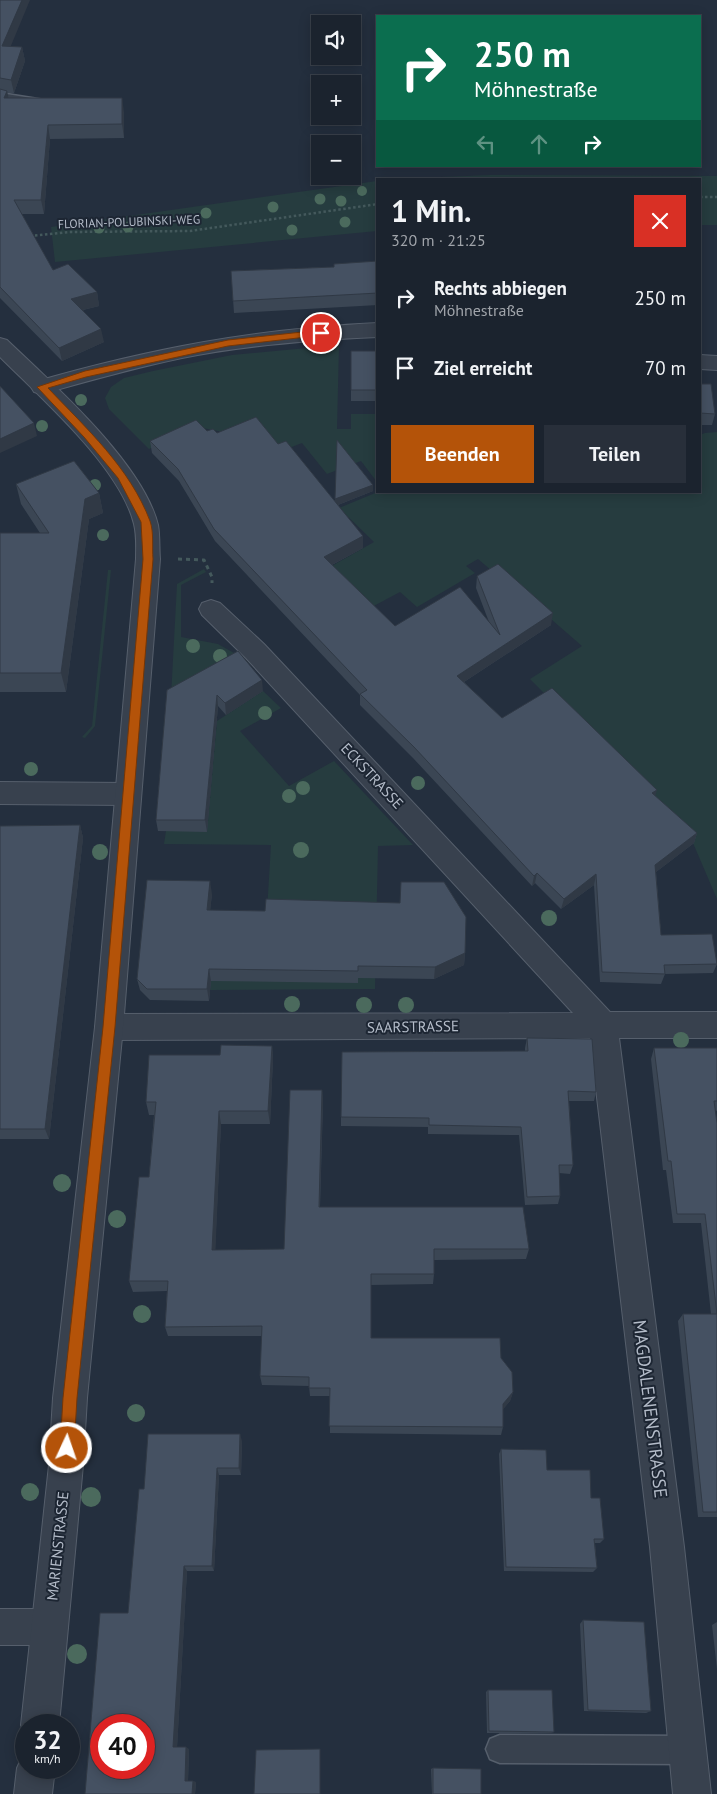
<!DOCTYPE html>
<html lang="de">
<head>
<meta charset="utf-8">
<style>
  :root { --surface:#1b232e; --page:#282f3a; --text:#f1f3f6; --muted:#a0a4aa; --line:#39404a; --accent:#b45309 }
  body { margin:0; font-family:"PT Sans",sans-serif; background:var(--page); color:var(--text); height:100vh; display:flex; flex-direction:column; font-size:19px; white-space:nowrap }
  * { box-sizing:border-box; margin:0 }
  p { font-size:16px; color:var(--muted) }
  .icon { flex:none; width:28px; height:28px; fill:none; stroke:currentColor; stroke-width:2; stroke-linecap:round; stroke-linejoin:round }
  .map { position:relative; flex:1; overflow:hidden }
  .panel { position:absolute; left:376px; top:178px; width:325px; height:315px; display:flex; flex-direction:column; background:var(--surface); border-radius:0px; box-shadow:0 2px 12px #0003,0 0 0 1px var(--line) }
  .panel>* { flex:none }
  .hud { position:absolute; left:376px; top:15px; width:325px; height:152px; border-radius:0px; box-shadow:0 2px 12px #0003,0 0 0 1px var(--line); background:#0b6e4f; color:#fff; overflow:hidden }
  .buttons { position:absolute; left:311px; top:15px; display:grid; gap:10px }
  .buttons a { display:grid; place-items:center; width:50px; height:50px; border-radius:0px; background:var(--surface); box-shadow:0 2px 12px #0003,0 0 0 1px var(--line); font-size:25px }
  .speed { position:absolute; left:15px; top:1714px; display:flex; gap:10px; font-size:25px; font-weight:700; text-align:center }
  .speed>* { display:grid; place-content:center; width:65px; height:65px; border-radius:50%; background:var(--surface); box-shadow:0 2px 12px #0003,0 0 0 1px var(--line); line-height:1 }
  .speed small { font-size:12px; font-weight:400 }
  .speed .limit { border:8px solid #d22; background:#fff; color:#111 }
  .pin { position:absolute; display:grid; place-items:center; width:42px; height:42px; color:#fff; margin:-21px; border:2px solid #fff; border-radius:50%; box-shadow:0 1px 5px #0007 }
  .me { position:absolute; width:55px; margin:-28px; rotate:3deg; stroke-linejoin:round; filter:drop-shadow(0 0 4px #0008) }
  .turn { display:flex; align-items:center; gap:18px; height:105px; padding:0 15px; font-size:22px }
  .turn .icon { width:65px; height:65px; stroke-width:2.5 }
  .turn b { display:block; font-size:35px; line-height:42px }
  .lanes { display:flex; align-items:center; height:48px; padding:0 15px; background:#0003; justify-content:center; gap:25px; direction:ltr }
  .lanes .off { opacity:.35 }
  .round { display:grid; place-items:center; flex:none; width:52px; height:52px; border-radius:0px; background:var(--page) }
  .overview { display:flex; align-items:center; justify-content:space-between; height:85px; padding:0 15px }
  h1 { font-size:30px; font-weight:700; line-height:38px }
  .button { display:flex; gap:10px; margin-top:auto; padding:10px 15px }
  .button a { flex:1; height:58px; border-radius:0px; background:var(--accent); color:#fff; font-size:20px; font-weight:700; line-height:58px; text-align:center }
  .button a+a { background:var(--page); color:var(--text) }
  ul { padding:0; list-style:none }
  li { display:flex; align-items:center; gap:15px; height:70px; padding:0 15px }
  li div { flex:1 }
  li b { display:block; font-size:19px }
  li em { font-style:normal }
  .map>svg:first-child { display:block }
  .green { fill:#263c3f }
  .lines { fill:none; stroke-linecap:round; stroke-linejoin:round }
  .service-casing { stroke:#565f6c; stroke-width:3 }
  .minor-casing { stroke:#565f6c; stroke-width:2 }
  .tertiary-casing { stroke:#565f6c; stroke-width:2 }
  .path-far1 { stroke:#44595c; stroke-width:2.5; stroke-dasharray:2.5 2.5; stroke-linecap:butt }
  .path { stroke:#44595c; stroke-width:3; stroke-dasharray:4 4; stroke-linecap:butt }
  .service { fill:#38414e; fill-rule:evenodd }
  .minor { fill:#38414e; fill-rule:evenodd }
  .tertiary { fill:#38414e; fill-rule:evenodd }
  .tree { fill:#4b6a5d }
  .wall { fill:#3b4654 }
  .shaded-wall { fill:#303945 }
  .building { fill:#455162; stroke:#303945; fill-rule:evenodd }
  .route { fill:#b45309; stroke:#753606 }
  .labels { text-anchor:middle; stroke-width:4; stroke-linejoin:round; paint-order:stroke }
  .far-street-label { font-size:12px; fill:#b4bcc9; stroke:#1d2633 }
  .street-label { font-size:15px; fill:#b4bcc9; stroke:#1d2633 }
  .near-street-label { font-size:18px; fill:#b4bcc9; stroke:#1d2633 }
</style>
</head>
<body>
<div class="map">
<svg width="717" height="1794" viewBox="0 0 717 1794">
  <rect width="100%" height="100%" fill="#242f3e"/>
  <path class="green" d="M 490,175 L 717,176 L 717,225 L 700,225 L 700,179 L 393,179 Z
    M 377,181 L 377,231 L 55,262 L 51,227 Z
    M 339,345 L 337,429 L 351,429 L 351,414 L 377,414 L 377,482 L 361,461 L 327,474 L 302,443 L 276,453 L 239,435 L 197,427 L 149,449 L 109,409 L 105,398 L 111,387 L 124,378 L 153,371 L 232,355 Z
    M 717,432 L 717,899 L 693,843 L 530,679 L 582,646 L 521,593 L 519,594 L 478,559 L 466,566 L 475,573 L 417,607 L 400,592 L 368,609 L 330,567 L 374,542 L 339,508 L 380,491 L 700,491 L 700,435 L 705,433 Z
    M 204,569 L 206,572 L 181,585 L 181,637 L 218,644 L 243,658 L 171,697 L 177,584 Z
    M 108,570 L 111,570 L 95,726 L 85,738 L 82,737 L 92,726 Z
    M 263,691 L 281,708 L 240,731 L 289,786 L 334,761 L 413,845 L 378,846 L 375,989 L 210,990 L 211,981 L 267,911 L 271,845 L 164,844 L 166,831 L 207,831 L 217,721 Z"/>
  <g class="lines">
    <g class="service-casing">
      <path id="service" d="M 0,93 L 44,100 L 51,104 L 44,108 L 0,101 Z
        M 500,1735 L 687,1736 L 697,1740 L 701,1750 L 697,1760 L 687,1764 L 500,1763 L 490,1759 L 486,1749 L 490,1739 Z"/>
    </g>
    <g class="minor-casing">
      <path id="minor" d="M 378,323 L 378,337 C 312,340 246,345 182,358 C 134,368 88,381 42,394 L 34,392 L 31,387 L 34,382 C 152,348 255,329 378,323 Z
        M 700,355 L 717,356 L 717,370 L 700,369 Z
        M 211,600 L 220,603 L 264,644 L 610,1012 L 717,1012 L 717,1038 L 619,1038 L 684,1547 L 711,1794 L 673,1794 L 650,1547 L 590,1038 L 109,1040 L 99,1036 L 95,1027 L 99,1018 L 109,1014 L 573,1013 L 246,658 L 202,615 L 199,609 L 202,603 Z
        M 0,782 L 128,783 L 137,786 L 141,794 L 137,802 L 128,805 L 0,804 Z
        M 0,1609 L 50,1609 L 63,1614 L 68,1627 L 63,1640 L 50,1645 L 0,1645 Z"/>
    </g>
    <g class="tertiary-casing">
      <path id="tertiary" d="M 0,338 L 7,340 C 53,384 143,463 158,525 C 160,536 159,548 160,559 L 123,1027 L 87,1398 L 83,1465 L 59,1725 L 26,1725 L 26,1736 L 21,1725 L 49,1465 L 53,1398 L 95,1027 L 136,559 C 136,548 137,536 134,524 C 120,467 42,399 0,357 Z
        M 26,1753 L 26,1768 L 55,1768 L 52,1794 L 14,1794 L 17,1768 L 23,1755 Z"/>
    </g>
    <path class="path-far1" d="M 700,197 L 717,197
      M 30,236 L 69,232 L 190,231 L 378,204"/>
    <path class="path" d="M 178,559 L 204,560 L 212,577 L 212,583"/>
    <use href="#service" class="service"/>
    <use href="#minor" class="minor"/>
    <use href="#tertiary" class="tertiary"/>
  </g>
  <g class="tree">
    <circle cx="362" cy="191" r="5"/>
    <circle cx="320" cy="199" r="5.5"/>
    <circle cx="341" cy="201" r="5.5"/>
    <circle cx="273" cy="207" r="5.5"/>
    <circle cx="206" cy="213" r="5.5"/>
    <circle cx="345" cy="222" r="5.5"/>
    <circle cx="128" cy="227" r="5.5"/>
    <circle cx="99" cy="228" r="5.5"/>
    <circle cx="292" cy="230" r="5.5"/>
    <circle cx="81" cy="400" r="6"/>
    <circle cx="42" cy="426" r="6"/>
    <circle cx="95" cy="485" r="6"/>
    <circle cx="103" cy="535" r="6"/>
    <circle cx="193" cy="646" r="7"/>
    <circle cx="220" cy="656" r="7"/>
    <circle cx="265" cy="713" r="7"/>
    <circle cx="31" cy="769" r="7"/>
    <circle cx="418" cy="783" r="7"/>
    <circle cx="303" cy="788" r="7"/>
    <circle cx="289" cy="796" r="7"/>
    <circle cx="301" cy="850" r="8"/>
    <circle cx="100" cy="852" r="8"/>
    <circle cx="549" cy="918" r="8"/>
    <circle cx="292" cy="1004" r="8"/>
    <circle cx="364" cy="1005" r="8"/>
    <circle cx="406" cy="1005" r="8"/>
    <circle cx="681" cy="1040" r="8"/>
    <circle cx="62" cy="1183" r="9"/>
    <circle cx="117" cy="1219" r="9"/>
    <circle cx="142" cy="1314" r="9"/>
    <circle cx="136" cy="1413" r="9"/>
    <circle cx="30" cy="1492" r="9"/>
    <circle cx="91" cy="1497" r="10"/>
    <circle cx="77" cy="1654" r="10"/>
  </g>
  <path class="wall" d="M 0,0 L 11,47 L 22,47 L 25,61 L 14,93 L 7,93 L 9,98 L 124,112 L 124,138 L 50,139 L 44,214 L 21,214 L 53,270 L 97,292 L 99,306 L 83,310 L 104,342 L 62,361 L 0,298 Z
    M 378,261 L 378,305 L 234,313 L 231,271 L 334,267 Z
    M 351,351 L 378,351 L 378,401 L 351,401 Z
    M 700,384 L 715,414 L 712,425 L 700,425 Z
    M 207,431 L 278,444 L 335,501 L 373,485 L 373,491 L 338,505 L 363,548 L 332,565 L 395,626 L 489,622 L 476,588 L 477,576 L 551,625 L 464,682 L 502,718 L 655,797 L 697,833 L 694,843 L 656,872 L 661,935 L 717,964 L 713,973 L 665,974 L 661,984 L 600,982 L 594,885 L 561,909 L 535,883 L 532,886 L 413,758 L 360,705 L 360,695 L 215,541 L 179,481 L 152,453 L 150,441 Z
    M 16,484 L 99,493 L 103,513 L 89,519 L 66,692 L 0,692 L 0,533 L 40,533 L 21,504 Z
    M 167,690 L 263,691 L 226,715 L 218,706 L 207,832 L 158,831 L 156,820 Z
    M 80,825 L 83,838 L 49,1139 L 0,1139 L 0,826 Z
    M 212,894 L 210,910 L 465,953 L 464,965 L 434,979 L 358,978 L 358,983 L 211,981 L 209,1001 L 150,1000 L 140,990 L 137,979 Z
    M 527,1038 L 596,1092 L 594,1101 L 569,1101 L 573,1165 L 570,1174 L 559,1173 L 560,1196 L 558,1204 L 525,1205 L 519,1135 L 428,1134 L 428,1127 L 341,1126 L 341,1117 L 525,1051 L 525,1048 Z
    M 272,1046 L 273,1059 L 270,1124 L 221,1124 L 215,1250 L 284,1249 L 322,1090 L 323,1103 L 320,1207 L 529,1249 L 526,1259 L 434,1260 L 434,1274 L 433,1284 L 371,1285 L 371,1338 L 501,1358 L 513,1392 L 510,1401 L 503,1409 L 503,1427 L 501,1435 L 330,1433 L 330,1396 L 310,1396 L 309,1386 L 262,1385 L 260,1376 L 262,1336 L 168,1336 L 165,1327 L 167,1291 L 133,1292 L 129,1281 L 149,1177 L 154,1115 L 149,1115 L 146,1102 L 220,1055 Z
    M 654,1048 L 717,1048 L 717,1111 L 715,1110 L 717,1123 L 717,1517 L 698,1517 L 678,1321 L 683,1314 L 711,1314 L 701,1223 L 673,1223 L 666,1170 L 663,1170 L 651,1059 Z
    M 242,1441 L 241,1475 L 219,1475 L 214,1571 L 187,1571 L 177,1747 L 189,1749 L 188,1781 L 196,1782 L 195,1794 L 85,1794 L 128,1613 L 144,1489 Z
    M 501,1449 L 547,1470 L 591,1498 L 604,1539 L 600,1543 L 595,1543 L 597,1568 L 593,1572 L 504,1571 L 499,1454 Z
    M 583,1620 L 651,1711 L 646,1713 L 584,1711 L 580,1624 Z
    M 717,1622 L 717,1669 L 712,1625 Z
    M 488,1690 L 554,1732 L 551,1733 L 487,1733 L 486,1692 Z
    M 433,1768 L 481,1794 L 432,1794 L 431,1769 Z"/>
  <path class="shaded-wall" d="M 22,0 L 30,0 L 5,60 L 2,46 Z
    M 22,47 L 25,61 L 14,93 L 11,80 Z
    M 7,91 L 10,104 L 4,98 Z
    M 122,98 L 124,112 L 124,138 L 122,124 Z
    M 48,125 L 50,139 L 44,214 L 41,200 Z
    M 97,292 L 99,306 L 74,312 L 71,299 Z
    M 101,329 L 104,342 L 62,361 L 59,348 Z
    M 34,423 L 37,436 L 0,453 L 0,439 Z
    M 373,485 L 373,491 L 335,506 L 335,499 Z
    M 99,493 L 103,513 L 89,519 L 66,692 L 61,673 L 85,499 Z
    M 363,536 L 363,548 L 324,569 L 324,557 Z
    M 553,613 L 551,625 L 456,687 L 457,676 Z
    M 262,680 L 263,691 L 226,715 L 225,703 Z
    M 217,695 L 218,706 L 207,832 L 205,820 Z
    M 657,790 L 654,800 L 652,793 Z
    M 80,825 L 83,838 L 49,1139 L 45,1129 Z
    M 697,833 L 694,843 L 652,875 L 655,865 Z
    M 537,873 L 535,883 L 532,886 L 534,876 Z
    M 596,874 L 594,885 L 561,909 L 564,899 Z
    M 210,881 L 212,894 L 209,922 L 207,910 Z
    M 465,953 L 464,965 L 434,979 L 435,967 Z
    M 209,969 L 211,981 L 209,1001 L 207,989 Z
    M 272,1046 L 273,1059 L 270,1124 L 268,1111 Z
    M 322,1090 L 323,1103 L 319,1219 L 319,1207 Z
    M 219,1111 L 221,1124 L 215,1260 L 212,1250 Z
    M 513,1392 L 510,1401 L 500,1413 L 503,1404 Z
    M 240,1434 L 242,1441 L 241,1475 L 239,1468 Z
    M 217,1468 L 219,1475 L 214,1571 L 212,1566 Z
    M 184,1566 L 187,1571 L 177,1749 L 173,1747 Z
    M 186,1747 L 189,1749 L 188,1782 L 185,1781 Z
    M 193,1781 L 196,1782 L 195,1794 L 192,1794 Z"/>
  <path class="building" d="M 0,0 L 22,0 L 2,46 L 22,47 L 11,80 L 0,78 Z
    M 0,89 L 7,91 L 4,98 L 122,98 L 122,124 L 48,125 L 41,200 L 14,200 L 53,270 L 68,264 L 97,292 L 71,299 L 101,329 L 59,348 L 0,287 Z
    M 378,261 L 378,293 L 233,301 L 231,271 L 334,267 L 334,264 Z
    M 351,351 L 378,351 L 378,390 L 351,390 Z
    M 700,384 L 711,384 L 715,414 L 700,413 Z
    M 0,386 L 34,423 L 0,439 Z
    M 256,417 L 278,444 L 286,441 L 363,536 L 324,557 L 395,626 L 460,587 L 500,635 L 477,576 L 498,564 L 553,613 L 457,676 L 502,718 L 552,688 L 657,790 L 652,793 L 697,833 L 655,865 L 661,935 L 712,934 L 717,964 L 664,965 L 665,974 L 602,972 L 596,874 L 564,899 L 537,873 L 534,876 L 414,747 L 360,694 L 367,690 L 214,529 L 178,469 L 150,441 L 196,420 L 207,431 L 213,429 L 217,433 Z
    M 337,440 L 373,485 L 335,499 Z
    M 74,461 L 99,493 L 85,499 L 61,673 L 0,673 L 0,533 L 49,533 L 16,484 Z
    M 238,651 L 262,680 L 225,703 L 217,695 L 205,820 L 156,820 L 167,690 Z
    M 80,825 L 45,1129 L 0,1129 L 0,826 Z
    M 147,880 L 210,881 L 207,910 L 265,911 L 266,899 L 400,903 L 401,882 L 444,882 L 466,917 L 465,953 L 435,967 L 358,966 L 358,971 L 209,969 L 207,989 L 147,989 L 137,979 Z
    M 527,1038 L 592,1039 L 596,1092 L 568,1091 L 573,1165 L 559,1165 L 560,1196 L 527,1197 L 521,1127 L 429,1125 L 429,1118 L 341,1117 L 342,1052 L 528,1051 Z
    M 221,1045 L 272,1046 L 268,1111 L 219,1111 L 212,1250 L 284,1249 L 290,1090 L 322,1090 L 319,1207 L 523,1207 L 529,1249 L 434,1249 L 434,1274 L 371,1274 L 371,1338 L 500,1338 L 501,1358 L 512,1372 L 513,1392 L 503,1404 L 503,1427 L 329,1426 L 330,1388 L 309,1388 L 309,1377 L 260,1376 L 262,1326 L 165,1327 L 168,1281 L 129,1281 L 139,1177 L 149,1177 L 156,1102 L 146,1102 L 149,1055 L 220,1055 Z
    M 654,1048 L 717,1048 L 717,1101 L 714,1101 L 717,1123 L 717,1512 L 703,1512 L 683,1314 L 717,1314 L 705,1214 L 677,1214 L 671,1161 L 668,1161 Z
    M 148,1434 L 240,1434 L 239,1468 L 217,1468 L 212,1566 L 184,1566 L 173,1747 L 186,1747 L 185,1781 L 193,1781 L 192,1794 L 85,1794 L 100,1613 L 128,1613 L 139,1489 L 144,1489 ZM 101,1725 L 144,1725 L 144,1768 L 101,1768 Z
    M 501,1449 L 546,1450 L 547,1470 L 590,1470 L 591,1498 L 600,1498 L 604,1539 L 594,1539 L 597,1568 L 506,1567 Z
    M 583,1620 L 644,1622 L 651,1711 L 588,1710 Z
    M 488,1690 L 552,1690 L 554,1732 L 489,1731 Z
    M 320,1749 L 320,1794 L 254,1794 L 256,1750 Z
    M 433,1768 L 481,1769 L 481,1794 L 433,1794 Z"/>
  <path class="route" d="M 321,330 L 324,331 L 324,335 L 228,346 L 86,377 L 48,388 C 86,428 130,468 150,521 C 154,532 152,548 153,559 L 115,1027 L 77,1398 L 74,1448 L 72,1453 L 67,1455 L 62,1453 L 60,1448 L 63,1398 L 103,1027 L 143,559 L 141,522 L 118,478 L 84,437 L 37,387 L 85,371 L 228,340 Z"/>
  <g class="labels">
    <g class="far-street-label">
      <text transform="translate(129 222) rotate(-2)" y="4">FLORIAN-POLUBINSKI-WEG</text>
    </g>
    <g class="street-label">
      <text transform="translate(372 776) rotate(47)" y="5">ECKSTRASSE</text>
      <text transform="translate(413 1027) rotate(-1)" y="5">SAARSTRASSE</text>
      <text transform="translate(58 1546) rotate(-84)" y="5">MARIENSTRASSE</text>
    </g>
    <g class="near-street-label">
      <text transform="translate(650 1409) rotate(83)" y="6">MAGDALENENSTRASSE</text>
    </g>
  </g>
</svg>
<div class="buttons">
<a><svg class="icon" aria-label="sound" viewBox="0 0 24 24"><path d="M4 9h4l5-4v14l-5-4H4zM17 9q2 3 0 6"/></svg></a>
<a>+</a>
<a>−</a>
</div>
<div class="speed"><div>32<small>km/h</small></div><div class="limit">40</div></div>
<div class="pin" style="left:321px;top:333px;background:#d93025"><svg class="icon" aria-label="arrive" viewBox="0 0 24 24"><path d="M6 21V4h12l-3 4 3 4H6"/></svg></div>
<svg class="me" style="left:67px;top:1448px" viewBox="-20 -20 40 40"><circle r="17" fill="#b45309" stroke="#fff" stroke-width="3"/><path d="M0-11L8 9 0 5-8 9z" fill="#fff"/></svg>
<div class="hud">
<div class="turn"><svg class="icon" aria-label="right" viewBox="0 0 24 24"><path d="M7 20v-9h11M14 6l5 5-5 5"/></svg><div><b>250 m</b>Möhnestraße</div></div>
<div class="lanes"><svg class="icon off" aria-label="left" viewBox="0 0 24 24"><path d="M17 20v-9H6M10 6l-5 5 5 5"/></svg><svg class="icon off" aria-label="ahead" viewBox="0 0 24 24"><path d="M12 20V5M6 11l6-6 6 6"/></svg><svg class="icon" aria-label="right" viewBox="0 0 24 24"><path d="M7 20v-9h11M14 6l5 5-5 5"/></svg></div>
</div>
<section class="panel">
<div class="overview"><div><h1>1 Min.</h1><p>320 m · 21:25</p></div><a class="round" style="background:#d93025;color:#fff"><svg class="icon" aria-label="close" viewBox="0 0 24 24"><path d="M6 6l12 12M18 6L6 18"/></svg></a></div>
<ul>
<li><svg class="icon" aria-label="right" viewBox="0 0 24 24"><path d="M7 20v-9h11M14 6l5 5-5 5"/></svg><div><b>Rechts abbiegen</b><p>Möhnestraße</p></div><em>250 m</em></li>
<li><svg class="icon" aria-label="arrive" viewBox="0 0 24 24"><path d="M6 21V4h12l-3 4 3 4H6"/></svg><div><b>Ziel erreicht</b></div><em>70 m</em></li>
</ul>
<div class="button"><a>Beenden</a><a>Teilen</a></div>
</section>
</div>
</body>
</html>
